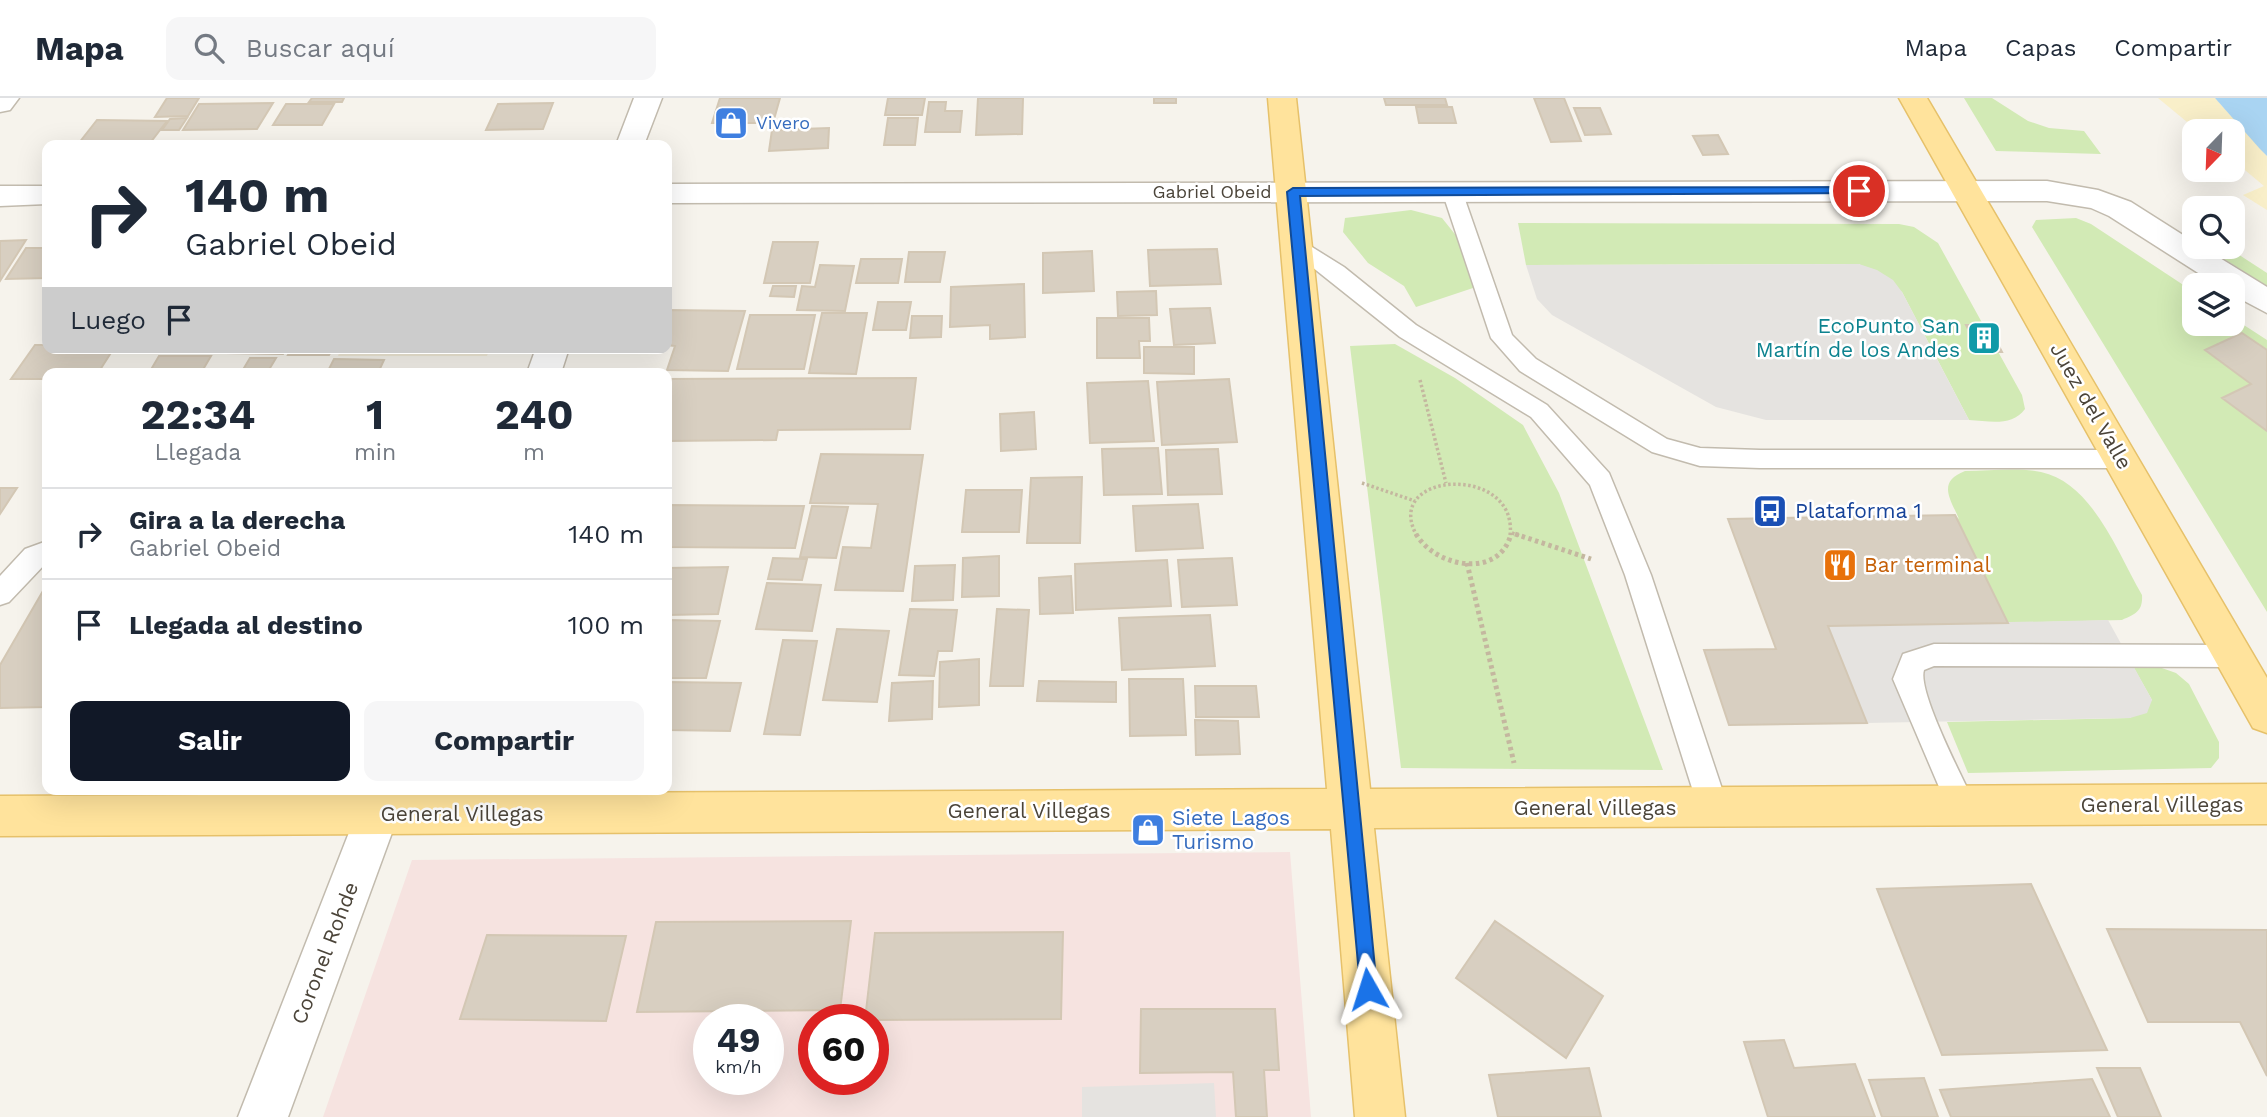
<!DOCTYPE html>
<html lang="es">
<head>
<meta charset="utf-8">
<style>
  :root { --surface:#fff; --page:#f6f6f7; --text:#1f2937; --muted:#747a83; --line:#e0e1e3; --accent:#111827 }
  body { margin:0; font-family:"Work Sans",sans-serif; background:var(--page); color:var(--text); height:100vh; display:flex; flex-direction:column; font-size:26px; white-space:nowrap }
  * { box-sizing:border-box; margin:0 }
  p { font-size:23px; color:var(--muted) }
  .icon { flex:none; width:38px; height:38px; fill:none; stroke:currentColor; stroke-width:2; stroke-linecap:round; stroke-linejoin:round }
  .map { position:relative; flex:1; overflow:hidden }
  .details { position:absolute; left:42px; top:270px; width:630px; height:427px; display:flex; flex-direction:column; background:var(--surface); border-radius:14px; box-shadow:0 7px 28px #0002 }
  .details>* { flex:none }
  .banner { position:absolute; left:42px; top:42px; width:630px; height:214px; border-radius:14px; box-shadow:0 7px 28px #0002; background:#fff; color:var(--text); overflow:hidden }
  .needle { width:46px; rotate:203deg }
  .fabs { position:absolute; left:2182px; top:21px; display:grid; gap:14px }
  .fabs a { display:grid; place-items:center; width:63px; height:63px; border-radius:14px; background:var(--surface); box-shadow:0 7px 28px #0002; font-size:35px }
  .speed { position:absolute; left:693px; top:906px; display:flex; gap:14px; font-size:35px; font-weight:700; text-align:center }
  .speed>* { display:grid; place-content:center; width:91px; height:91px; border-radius:50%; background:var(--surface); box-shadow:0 7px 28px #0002; line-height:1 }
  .speed small { font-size:18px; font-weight:400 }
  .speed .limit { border:10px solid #d22; background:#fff; color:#111 }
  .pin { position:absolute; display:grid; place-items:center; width:60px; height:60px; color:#fff; margin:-30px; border:4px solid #fff; border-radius:50%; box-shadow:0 2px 7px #0007 }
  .me { position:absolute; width:77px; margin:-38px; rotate:354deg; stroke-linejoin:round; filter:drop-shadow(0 0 5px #0008) }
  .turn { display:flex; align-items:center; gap:24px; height:147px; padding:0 28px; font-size:32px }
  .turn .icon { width:91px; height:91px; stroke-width:2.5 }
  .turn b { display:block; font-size:49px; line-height:60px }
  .then { display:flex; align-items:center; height:66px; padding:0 28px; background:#0003; gap:14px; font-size:26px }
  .eta { display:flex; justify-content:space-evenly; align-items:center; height:119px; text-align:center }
  .eta b { font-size:42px; font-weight:700; line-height:49px }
  .cta { display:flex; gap:14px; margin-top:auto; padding:14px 28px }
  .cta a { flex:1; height:80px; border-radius:14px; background:var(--accent); color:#fff; font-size:28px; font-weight:700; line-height:80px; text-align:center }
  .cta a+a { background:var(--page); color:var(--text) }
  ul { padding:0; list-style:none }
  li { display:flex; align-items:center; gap:21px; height:91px; padding:0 28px; border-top:2px solid var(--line) }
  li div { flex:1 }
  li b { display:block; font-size:26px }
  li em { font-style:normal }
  header { display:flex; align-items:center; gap:42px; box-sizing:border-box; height:98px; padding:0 35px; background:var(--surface); border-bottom:2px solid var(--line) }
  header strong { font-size:33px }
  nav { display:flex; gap:38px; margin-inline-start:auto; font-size:24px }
  .search { width:490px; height:63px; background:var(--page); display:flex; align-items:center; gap:18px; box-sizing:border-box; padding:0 24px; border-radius:14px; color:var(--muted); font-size:26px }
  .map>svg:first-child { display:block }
  .education { fill:#efe8d6 }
  .medical { fill:#f6e3e0; fill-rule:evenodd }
  .green { fill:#d2eab5 }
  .sand { fill:#f9efc9 }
  .parking { fill:#e5e3e0 }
  .water { fill:#a9d4f2 }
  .building { fill:#d8cfc1; stroke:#d3c7b4; stroke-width:2 }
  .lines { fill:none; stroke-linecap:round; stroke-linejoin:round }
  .service-casing { stroke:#c2bbae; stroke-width:3 }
  .minor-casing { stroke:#c2bbae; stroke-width:3 }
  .primary-casing { stroke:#e6c16a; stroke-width:3 }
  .path-far1 { stroke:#c4b79f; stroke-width:3.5; stroke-dasharray:2.5 2.5; stroke-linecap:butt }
  .path { stroke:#c4b79f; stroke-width:5; stroke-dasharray:3.5 3.5; stroke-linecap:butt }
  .service { fill:#fff; fill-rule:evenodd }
  .minor { fill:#fff; fill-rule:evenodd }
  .primary { fill:#ffe39c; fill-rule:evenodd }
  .route { fill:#1a73e8; stroke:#114b97; stroke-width:2 }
  .labels { text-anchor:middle; stroke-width:5; stroke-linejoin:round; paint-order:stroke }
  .far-shop-label { font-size:18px; fill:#366cbe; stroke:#fff; text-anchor:start }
  .far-street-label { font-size:18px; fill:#4b4439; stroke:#fff }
  .culture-label { font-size:21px; fill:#0d838f; stroke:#fff; text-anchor:end }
  .street-label { font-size:21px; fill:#4b4439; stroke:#fff }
  .transit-label { font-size:21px; fill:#164399; stroke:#fff; text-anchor:start }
  .food-label { font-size:21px; fill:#c56008; stroke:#fff; text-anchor:start }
  .shop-label { font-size:21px; fill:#366cbe; stroke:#fff; text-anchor:start }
</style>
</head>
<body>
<header>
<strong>Mapa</strong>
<div class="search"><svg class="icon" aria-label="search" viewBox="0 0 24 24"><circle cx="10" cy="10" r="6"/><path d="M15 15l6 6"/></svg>Buscar aquí</div>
<nav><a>Mapa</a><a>Capas</a><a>Compartir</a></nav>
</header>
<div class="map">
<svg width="2267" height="1019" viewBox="0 0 2267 1019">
  <rect width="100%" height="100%" fill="#f6f3ec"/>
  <path class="education" d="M 341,250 L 490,250 L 487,258 L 338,258 Z"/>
  <path class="medical" d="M 1290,754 L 1311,1019 L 323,1019 L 412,762 ZM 709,922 L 768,922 L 768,982 L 709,982 ZM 814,922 L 873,922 L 873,982 L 814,982 Z"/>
  <path class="green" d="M 1964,0 L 1992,0 L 2028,23 L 2049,30 L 2084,33 L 2101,56 L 1996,53 Z
    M 1411,112 L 1442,120 L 1458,140 L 1476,189 L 1416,209 L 1404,188 L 1368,165 L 1343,134 L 1345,120 Z
    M 2076,120 L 2091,126 L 2194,194 L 2194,226 L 2233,226 L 2233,220 L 2267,242 L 2267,514 L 2032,129 L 2036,122 Z
    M 1518,125 L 1899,126 L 1914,129 L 1938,145 L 2022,297 L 2025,311 C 2012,329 1989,323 1969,322 L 1902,194 L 1859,166 L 1526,167 Z
    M 2205,149 L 2227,149 L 2267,175 L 2267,188 Z
    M 1395,246 L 1455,280 L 1523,327 L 1559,395 L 1663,672 L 1401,670 L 1350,248 Z
    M 1965,373 C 1989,373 2018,369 2041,374 C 2093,385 2118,456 2142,497 C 2143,513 2136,516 2122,522 L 2008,525 L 1955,417 L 1959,421 C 1950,400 1937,384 1965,373 Z
    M 2159,569 L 2176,575 L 2189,586 L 2219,644 L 2219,660 L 2211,670 L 1968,675 L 1947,624 L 2130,620 L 2152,602 L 2134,570 Z"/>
  <path class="sand" d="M 2158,0 L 2215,0 L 2267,58 L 2267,112 L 2243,97 L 2264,88 L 2233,62 L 2233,33 L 2198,33 Z"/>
  <path class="parking" d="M 1859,166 L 1877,172 L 1893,182 L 1902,194 L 1969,322 L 1766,322 L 1716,309 L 1552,217 L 1537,201 L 1526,167 Z
    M 2108,522 L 2152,602 L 2147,615 L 2130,620 L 1867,625 L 1828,528 Z
    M 1214,985 L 1216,1019 L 1082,1019 L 1082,989 Z"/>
  <path class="water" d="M 2215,0 L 2267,0 L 2267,58 L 2260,51 Z"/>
  <path class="building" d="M 167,0 L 199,0 L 188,18 L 155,19 Z
    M 312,0 L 344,0 L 342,4 L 309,4 Z
    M 720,0 L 780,0 L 773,25 L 712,25 Z
    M 888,0 L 925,0 L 922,17 L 885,17 Z
    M 978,0 L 1023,0 L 1022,36 L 976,37 Z
    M 1154,0 L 1176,0 L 1176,5 L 1154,5 Z
    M 1384,0 L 1445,0 L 1447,7 L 1386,7 Z
    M 1534,0 L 1564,0 L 1581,43 L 1551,44 Z
    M 929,4 L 946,4 L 945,13 L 962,13 L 960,34 L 925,34 Z
    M 273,5 L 257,31 L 183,32 L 199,6 Z
    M 553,5 L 543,31 L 486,32 L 498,6 Z
    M 286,6 L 334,6 L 322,27 L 273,27 Z
    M 1416,9 L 1452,9 L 1456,25 L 1419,25 Z
    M 1574,10 L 1600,10 L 1611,36 L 1585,37 Z
    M 187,20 L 179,32 L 162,32 L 170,21 Z
    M 888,20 L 918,20 L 915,47 L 884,47 Z
    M 97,22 L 167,23 L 150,45 L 79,45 Z
    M 829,30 L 828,50 L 769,53 L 772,32 Z
    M 1718,37 L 1728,56 L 1703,57 L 1693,38 Z
    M 26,142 L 0,183 L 0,143 Z
    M 773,144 L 818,144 L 810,185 L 764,185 Z
    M 26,150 L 47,150 L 47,180 L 6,181 Z
    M 1217,151 L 1221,186 L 1150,188 L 1148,152 Z
    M 1092,153 L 1094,193 L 1043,195 L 1043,155 Z
    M 909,154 L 945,154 L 940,184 L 905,184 Z
    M 861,161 L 902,161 L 898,185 L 856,185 Z
    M 820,167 L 854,168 L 845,213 L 797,212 L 802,188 L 815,189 Z
    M 1024,186 L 1025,239 L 990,241 L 990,227 L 950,229 L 951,189 Z
    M 773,188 L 796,188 L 794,199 L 770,198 Z
    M 1156,193 L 1157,217 L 1118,218 L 1117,194 Z
    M 878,204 L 911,204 L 906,232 L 873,232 Z
    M 1210,210 L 1215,245 L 1174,247 L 1170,211 Z
    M 667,212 L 745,213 L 728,273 L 667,272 L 675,248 L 667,247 Z
    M 822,215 L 867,215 L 856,276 L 809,275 Z
    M 750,217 L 815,217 L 804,271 L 737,271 Z
    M 912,218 L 942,218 L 941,239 L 910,240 Z
    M 1097,220 L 1149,220 L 1150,243 L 1139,243 L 1140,260 L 1097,260 Z
    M 1966,227 L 1988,227 L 2002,254 L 1980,254 Z
    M 2242,235 L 2267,252 L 2267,333 L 2222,300 L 2251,286 L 2205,252 Z
    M 35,247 L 47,247 L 47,250 L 114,250 L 98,275 L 47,275 L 47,281 L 11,281 Z
    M 1144,249 L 1194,249 L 1194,276 L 1144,275 Z
    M 230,250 L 286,250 L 283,256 L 227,255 Z
    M 292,250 L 333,250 L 329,257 L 288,257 Z
    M 159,258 L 211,258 L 201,275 L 149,275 Z
    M 250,260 L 276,260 L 267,275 L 241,275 Z
    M 334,261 L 384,262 L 378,275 L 327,275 Z
    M 916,280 L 910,331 L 778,332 L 776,342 L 667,343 L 667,281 Z
    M 1229,281 L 1237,344 L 1162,347 L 1157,284 Z
    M 1148,283 L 1154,343 L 1090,345 L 1087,285 Z
    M 1034,314 L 1036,351 L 1001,353 L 1000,316 Z
    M 1158,350 L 1162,396 L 1104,397 L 1102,351 Z
    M 1218,351 L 1222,396 L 1168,397 L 1166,352 Z
    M 821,356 L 923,357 L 903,493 L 835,492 L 843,449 L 871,450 L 878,406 L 810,405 Z
    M 1082,379 L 1080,445 L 1027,445 L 1031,380 Z
    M 0,390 L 17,390 L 0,416 Z
    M 966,392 L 1022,392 L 1019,434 L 962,434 Z
    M 1198,406 L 1203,450 L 1136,453 L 1133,408 Z
    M 667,407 L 804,408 L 795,450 L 667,449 Z
    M 812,408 L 848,409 L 836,460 L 800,459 Z
    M 1955,417 L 2008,525 L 1828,528 L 1867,625 L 1729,627 L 1704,552 L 1776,551 L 1728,421 Z
    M 999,458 L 999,498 L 962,499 L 963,460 Z
    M 773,460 L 807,461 L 802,482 L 768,481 Z
    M 1232,460 L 1237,507 L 1182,509 L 1178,462 Z
    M 1167,462 L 1171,508 L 1076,512 L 1075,466 Z
    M 955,467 L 953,502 L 912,503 L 915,468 Z
    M 728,469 L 718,516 L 667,517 L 667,470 Z
    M 1071,478 L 1073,515 L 1040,516 L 1039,480 Z
    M 767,485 L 821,487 L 812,533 L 756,531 Z
    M 47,486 L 47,609 L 0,610 L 0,567 Z
    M 910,511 L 957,512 L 952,553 L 938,553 L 934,578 L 899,577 Z
    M 997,511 L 1029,512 L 1023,588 L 990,588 Z
    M 1210,517 L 1215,568 L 1122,572 L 1119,520 Z
    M 667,522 L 720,523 L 706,580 L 667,580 Z
    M 837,531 L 889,533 L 877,604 L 823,602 Z
    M 783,542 L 817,543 L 800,637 L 764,636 Z
    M 979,561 L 979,607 L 939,609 L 940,564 Z
    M 1129,581 L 1183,581 L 1186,637 L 1130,638 Z
    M 933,583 L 932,621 L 889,623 L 892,585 Z
    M 1039,583 L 1116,584 L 1116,604 L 1037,603 Z
    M 667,584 L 741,585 L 730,633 L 667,632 Z
    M 1195,588 L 1256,588 L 1259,619 L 1196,619 Z
    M 1195,622 L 1238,623 L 1240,656 L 1196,657 Z
    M 2031,786 L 2107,952 L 1942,957 L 1877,791 Z
    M 851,823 L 840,912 L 637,914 L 656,824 Z
    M 1495,823 L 1603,898 L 1566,960 L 1456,880 Z
    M 2107,831 L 2267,832 L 2267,978 L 2240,924 L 2148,924 Z
    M 1063,834 L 1061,921 L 865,922 L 875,835 Z
    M 487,837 L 626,838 L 606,923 L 460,921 Z
    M 1141,911 L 1275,911 L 1279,972 L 1264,972 L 1267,1019 L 1236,1019 L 1233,974 L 1140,975 Z
    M 1784,942 L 1794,970 L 1855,966 L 1875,1019 L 1768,1019 L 1744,944 Z
    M 1589,970 L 1601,1019 L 1498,1019 L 1489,977 Z
    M 2097,970 L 2140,970 L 2161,1019 L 2118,1019 Z
    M 1924,980 L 1938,1019 L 1882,1019 L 1869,982 Z
    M 2092,981 L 2110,1019 L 1951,1019 L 1940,992 Z"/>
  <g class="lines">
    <g class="service-casing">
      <path id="service" d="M 1452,87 L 1462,93 L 1512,237 L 1536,261 L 1667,341 L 1700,350 L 1760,352 L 2121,352 L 2130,355 L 2133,361 L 2130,367 L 2121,370 L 1760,370 L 1700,368 L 1652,354 L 1520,273 L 1491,240 L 1442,93 Z
        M 1299,141 L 1344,169 L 1416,227 L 1547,307 L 1609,375 L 1651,477 L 1728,709 L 1723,718 L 1713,722 L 1703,718 L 1698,709 L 1625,477 L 1590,387 L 1531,319 L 1400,239 L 1292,153 L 1288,148 Z
        M 47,443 L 47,464 L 9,504 L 0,507 L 0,478 L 25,451 Z
        M 1934,546 L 2233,547 L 2243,550 L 2246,558 L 2243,566 L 2233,569 L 1934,568 L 1924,572 C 1917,593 1964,683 1976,708 L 1971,717 L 1961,721 L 1951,717 L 1893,581 L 1903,556 Z"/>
    </g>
    <g class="minor-casing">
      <path id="minor" d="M 0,0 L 19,0 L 10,12 L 0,14 Z
        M 634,0 L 662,0 L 644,47 L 616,47 Z
        M 2047,83 L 2098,92 L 2131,104 L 2194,144 L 2194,149 L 2202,149 L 2267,189 L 2267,215 L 2233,197 L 2233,187 L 2217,187 L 2109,118 L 2091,110 L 2047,103 L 667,105 L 667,86 Z
        M 0,88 L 47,88 L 47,106 L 0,108 Z
        M 536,250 L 569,250 L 561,275 L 527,275 Z
        M 366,691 L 408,691 L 288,1019 L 238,1019 Z"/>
    </g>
    <g class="primary-casing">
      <path id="primary" d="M 1268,0 L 1296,0 L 1370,691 L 2267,686 L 2267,726 L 1374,730 L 1405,1019 L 1355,1019 L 1331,731 L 0,738 L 0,698 L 1327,691 Z
        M 1899,0 L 1927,0 L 2267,580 L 2267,635 L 2253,630 Z"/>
    </g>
    <path class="path-far1" d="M 1420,282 L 1446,385
      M 1362,385 L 1415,403
      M 1512,435 L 1521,438
      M 1417,438 C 1380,373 1519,365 1510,438"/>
    <path class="path" d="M 1416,436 C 1435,469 1499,482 1511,436
      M 1515,436 L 1591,461
      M 1467,465 L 1514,665"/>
    <use href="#service" class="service"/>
    <use href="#minor" class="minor"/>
    <use href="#primary" class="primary"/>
  </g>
  <path class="route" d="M 1859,89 L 1865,93 L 1863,95 L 1300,98 L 1377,891 L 1375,898 L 1368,900 L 1361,898 L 1287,94 L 1293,90 Z"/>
  <defs>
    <g id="shop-square" transform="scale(1.75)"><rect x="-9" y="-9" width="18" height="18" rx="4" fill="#3f7fe0" stroke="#fff"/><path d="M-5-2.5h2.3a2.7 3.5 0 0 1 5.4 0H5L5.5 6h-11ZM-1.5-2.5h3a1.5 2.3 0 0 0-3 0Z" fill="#fff"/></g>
    <g id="building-square" transform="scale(1.75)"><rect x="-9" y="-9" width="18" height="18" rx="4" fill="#0f9aa8" stroke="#fff"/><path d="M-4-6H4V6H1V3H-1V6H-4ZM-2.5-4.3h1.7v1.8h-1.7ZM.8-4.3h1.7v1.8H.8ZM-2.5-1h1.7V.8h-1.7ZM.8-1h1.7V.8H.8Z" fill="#fff"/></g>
    <g id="bus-square" transform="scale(1.75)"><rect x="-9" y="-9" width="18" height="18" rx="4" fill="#1a4fb4" stroke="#fff"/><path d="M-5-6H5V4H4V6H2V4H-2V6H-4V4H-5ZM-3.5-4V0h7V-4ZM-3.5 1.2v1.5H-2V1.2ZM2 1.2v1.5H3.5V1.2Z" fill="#fff"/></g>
    <g id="restaurant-square" transform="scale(1.75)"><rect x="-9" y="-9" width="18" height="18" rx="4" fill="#e8710a" stroke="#fff"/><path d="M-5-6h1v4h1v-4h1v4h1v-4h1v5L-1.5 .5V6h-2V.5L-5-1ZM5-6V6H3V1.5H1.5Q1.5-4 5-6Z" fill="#fff"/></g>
  </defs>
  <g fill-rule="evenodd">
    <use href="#shop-square" x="731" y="25"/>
    <use href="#building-square" x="1984" y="240"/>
    <use href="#bus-square" x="1770" y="413"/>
    <use href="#restaurant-square" x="1840" y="467"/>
    <use href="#shop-square" x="1148" y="732"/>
  </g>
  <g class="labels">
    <g class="far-shop-label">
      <text x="756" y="31">Vivero</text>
    </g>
    <g class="far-street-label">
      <text x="1212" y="100">Gabriel Obeid</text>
    </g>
    <g class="culture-label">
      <text x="1960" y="235">EcoPunto San<tspan x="1960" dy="24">Martín de los Andes</tspan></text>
    </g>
    <g class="street-label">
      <text transform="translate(2091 308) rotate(60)" y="7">Juez del Valle</text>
      <text x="2162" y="714">General Villegas</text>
      <text x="1595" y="717">General Villegas</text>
      <text x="1029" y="720">General Villegas</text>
      <text x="462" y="723">General Villegas</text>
      <text transform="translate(325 855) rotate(-69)" y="7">Coronel Rohde</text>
    </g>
    <g class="transit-label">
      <text x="1795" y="420">Plataforma 1</text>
    </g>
    <g class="food-label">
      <text x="1864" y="474">Bar terminal</text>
    </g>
    <g class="shop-label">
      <text x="1172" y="727">Siete Lagos<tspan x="1172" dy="24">Turismo</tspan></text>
    </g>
  </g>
</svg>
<div class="fabs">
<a><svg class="needle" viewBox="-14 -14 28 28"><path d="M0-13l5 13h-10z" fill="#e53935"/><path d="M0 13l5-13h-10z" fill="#747a83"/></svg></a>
<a><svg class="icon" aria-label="search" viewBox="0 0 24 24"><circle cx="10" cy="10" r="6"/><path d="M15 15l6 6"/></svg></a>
<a><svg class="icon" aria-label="layers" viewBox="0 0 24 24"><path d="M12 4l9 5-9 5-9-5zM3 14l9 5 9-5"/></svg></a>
</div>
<div class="speed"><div>49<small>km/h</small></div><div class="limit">60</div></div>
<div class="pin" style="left:1859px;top:93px;background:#d93025"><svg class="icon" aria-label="arrive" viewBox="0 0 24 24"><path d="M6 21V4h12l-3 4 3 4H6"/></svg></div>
<svg class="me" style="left:1368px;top:891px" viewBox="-20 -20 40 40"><path d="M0-17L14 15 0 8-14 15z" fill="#1a73e8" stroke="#fff" stroke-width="4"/></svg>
<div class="banner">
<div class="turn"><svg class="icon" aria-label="right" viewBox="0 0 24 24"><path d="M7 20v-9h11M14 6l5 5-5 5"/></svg><div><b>140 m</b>Gabriel Obeid</div></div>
<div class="then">Luego<svg class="icon" aria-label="arrive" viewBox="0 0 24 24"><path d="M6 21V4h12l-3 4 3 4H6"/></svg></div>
</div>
<section class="details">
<div class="eta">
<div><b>22:34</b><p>Llegada</p></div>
<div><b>1</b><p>min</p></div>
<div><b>240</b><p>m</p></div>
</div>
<ul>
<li><svg class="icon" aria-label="right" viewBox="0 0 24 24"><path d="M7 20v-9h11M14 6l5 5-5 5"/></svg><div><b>Gira a la derecha</b><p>Gabriel Obeid</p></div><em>140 m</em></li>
<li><svg class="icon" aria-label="arrive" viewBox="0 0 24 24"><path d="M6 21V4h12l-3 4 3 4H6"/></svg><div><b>Llegada al destino</b></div><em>100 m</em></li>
</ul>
<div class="cta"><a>Salir</a><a>Compartir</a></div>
</section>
</div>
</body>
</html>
